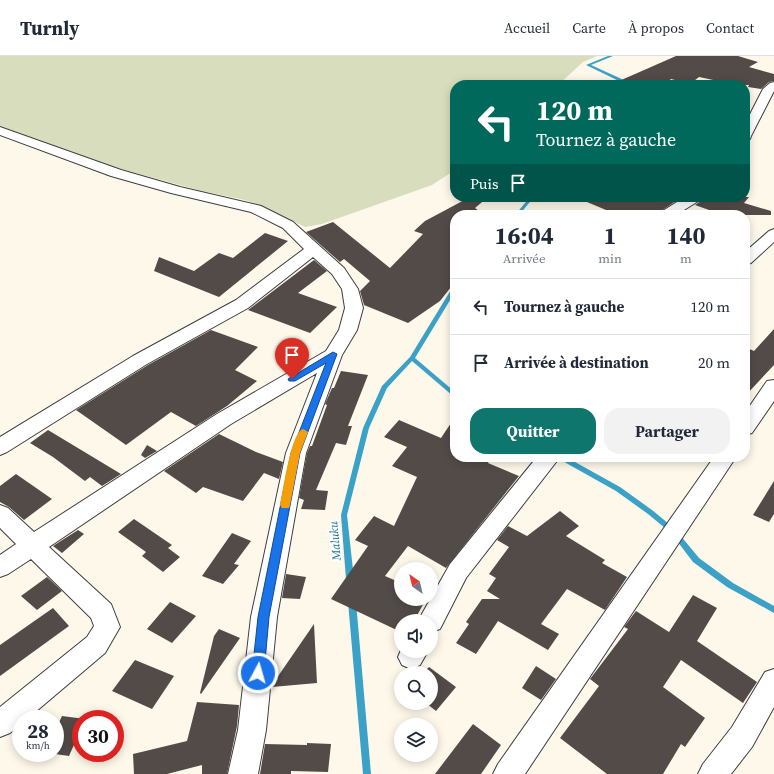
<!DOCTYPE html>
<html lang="fr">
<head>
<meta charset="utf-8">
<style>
  :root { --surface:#fff; --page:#f2f2f3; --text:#1f2937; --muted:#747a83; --line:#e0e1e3; --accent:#0f766e }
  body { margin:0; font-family:"Source Serif 4",serif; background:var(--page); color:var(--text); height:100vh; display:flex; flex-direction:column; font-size:15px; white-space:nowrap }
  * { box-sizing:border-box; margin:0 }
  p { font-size:13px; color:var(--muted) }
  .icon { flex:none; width:22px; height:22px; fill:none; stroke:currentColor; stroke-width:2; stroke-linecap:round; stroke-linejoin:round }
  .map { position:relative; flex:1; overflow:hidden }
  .sheet { position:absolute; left:450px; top:154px; width:300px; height:252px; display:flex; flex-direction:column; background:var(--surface); border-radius:16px; box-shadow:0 2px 10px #0003 }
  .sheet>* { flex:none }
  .hud { position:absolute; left:450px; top:24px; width:300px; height:122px; border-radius:16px; box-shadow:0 2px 10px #0003; background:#00695c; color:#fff; overflow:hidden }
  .needle { width:26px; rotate:326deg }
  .buttons { position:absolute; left:394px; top:506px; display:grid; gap:8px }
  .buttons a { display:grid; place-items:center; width:44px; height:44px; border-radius:50%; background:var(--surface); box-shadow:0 2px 10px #0003; font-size:20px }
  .speed { position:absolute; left:12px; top:654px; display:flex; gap:8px; font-size:20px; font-weight:700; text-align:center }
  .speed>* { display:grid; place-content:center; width:52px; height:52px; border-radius:50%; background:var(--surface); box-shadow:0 2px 10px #0003; line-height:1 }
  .speed small { font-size:10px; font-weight:400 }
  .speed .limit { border:6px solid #d22; background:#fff; color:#111 }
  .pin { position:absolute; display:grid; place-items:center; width:34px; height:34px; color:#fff; margin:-41px -17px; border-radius:50% 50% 50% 0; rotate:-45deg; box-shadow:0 0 4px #0007 }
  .pin .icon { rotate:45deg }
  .me { position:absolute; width:44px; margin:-22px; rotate:6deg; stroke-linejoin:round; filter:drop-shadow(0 0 3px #0008) }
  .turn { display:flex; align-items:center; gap:14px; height:84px; padding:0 20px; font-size:18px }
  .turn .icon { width:52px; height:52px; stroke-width:2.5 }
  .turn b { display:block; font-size:28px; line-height:34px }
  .then { display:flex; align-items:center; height:38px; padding:0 20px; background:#0003; gap:8px; font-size:15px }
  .eta { display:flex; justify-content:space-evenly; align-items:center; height:68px; text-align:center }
  .eta b { font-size:24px; font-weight:700; line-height:28px }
  .primary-button { display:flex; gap:8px; margin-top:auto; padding:8px 20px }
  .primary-button a { flex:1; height:46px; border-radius:16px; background:var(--accent); color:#fff; font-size:16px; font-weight:700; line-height:46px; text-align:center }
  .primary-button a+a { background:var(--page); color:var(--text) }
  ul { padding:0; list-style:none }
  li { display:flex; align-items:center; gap:12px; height:56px; padding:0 20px; border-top:1px solid var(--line) }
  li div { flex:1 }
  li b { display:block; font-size:15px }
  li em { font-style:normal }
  header { display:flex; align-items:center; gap:24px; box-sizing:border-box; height:56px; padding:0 20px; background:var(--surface); border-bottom:1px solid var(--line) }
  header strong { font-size:19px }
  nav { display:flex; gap:22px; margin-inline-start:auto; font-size:14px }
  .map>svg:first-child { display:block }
  .cemetery { fill:#d8debd }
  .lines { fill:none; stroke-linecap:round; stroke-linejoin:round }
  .stream { fill:#3ba1c7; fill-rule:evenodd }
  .building { fill:#534b48 }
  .minor-casing { stroke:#3e3e3e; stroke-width:2 }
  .minor { fill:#fff; fill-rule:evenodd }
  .route { fill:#1a73e8; stroke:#114b97 }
  .slow { fill:#f59e0b }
  .labels { text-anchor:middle; stroke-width:4; stroke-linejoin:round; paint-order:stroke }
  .water-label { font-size:12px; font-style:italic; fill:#1a7097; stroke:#fff }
</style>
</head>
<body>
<header>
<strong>Turnly</strong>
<nav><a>Accueil</a><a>Carte</a><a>À propos</a><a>Contact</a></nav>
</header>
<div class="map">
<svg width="774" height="718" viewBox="0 0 774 718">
  <rect width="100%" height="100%" fill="#fef8ea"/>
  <path class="cemetery" d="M 0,0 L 597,0 L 583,6 L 558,29 L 455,29 L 455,114 L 432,129 L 322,168 L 305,171 L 267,152 L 245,144 L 202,135 L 117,112 L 0,70 Z"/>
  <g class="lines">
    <path class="stream" d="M 608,0 L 613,0 L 591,9 L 626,25 L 626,27 L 612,29 L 603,29 L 621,26 L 586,9 Z
      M 530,141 L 534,141 L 519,159 L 515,159 Z
      M 455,230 L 455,236 L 415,302 L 455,336 L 455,341 L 453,340 L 412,305 L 387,332 L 369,372 L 347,459 L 354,523 L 353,525 L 350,526 L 347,525 L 346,523 L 341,459 L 363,372 L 382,330 L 410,301 L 452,232 Z
      M 558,401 L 566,401 L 620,431 L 652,454 L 675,473 L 699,502 L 733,527 L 774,550 L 774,557 L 727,531 L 693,506 L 671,477 L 648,458 L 616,435 L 559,403 Z
      M 352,543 L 355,544 L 356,546 L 371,718 L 363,718 L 348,546 L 349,544 Z"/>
  </g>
  <path class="building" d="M 676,0 L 738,0 L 758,6 L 749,11 L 774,18 L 774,25 L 769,26 L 761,33 L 748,31 L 749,29 L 737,29 L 699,21 L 690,28 L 671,23 L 664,29 L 610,29 Z
    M 470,141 L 488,141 L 475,152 L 479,155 L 469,159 L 455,159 L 455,226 L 440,245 L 408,267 L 364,249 L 360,235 L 370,225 L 344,203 L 340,206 L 306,176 L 333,166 L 390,212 L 423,178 L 414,175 L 425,165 Z
    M 575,141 L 682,141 L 655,159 L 618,159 Z
    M 703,141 L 749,141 L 744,147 L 771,155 L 771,159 L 723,159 L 695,149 L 701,145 Z
    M 265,177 L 288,185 L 219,241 L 154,215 L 159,201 L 194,215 L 219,197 L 233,202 Z
    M 314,204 L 327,215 L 298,237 L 337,251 L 310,277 L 248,254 Z
    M 774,273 L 774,309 L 745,340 L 745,291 L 754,295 Z
    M 211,274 L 258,291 L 235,314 L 257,325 L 227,350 L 196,370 L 171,356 L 126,389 L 76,354 L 148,309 Z
    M 341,315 L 368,319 L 348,370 L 352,370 L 346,389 L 336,387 L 316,434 L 328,435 L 325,454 L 301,453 L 304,444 L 299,442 L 307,397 L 310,390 L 312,390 L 327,349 L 325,348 L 332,332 L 334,332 Z
    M 455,361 L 455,401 L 491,401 L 488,407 L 519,420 L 446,512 L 408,490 L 385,520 L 401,527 L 401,543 L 426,543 L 414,565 L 401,565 L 401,576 L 331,543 L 368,490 L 355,484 L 374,460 L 394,470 L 417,421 L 392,410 L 407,391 L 384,381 L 399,364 L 441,382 Z
    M 48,374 L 121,418 L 102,430 L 90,421 L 85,425 L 53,401 L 30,387 Z
    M 219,378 L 256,396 L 283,406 L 279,423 L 264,417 L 243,445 L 203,431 L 196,437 L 164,415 Z
    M 147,389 L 157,395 L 145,402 L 141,399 Z
    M 16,418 L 52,443 L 24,464 L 9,451 L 0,446 L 0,430 Z
    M 774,425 L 774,458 L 769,466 L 753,459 Z
    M 560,455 L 579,470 L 566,480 L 605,504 L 602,507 L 627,521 L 605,554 L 567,533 L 541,568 L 559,578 L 548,594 L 498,565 L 476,598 L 456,587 L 469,568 L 466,566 L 482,543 L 500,543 L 487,535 L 496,522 L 489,518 L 509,491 L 497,484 L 508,470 L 527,480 Z
    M 134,463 L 172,489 L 168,492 L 180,501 L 163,516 L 142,500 L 146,496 L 118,476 Z
    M 78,474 L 84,478 L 62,497 L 53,490 Z
    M 232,477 L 251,485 L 234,508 L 239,509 L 223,528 L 202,520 Z
    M 286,518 L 306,521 L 300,543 L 282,542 Z
    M 47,521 L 62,535 L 37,554 L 21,540 Z
    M 693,539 L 717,552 L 697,585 L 757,626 L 743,647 L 681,604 L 663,631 L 705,662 L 685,691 L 681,688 L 663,718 L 607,718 L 560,682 L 599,630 L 590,623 L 628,573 L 624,571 L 636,555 L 669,576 Z
    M 170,546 L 196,560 L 172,587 L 147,573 Z
    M 53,552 L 69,570 L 0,620 L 0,589 Z
    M 314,568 L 317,627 L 272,631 L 272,629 Z
    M 219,573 L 240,582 L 201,638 L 200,637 L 214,580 Z
    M 135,604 L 174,620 L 152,653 L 112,635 Z
    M 536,610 L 556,623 L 541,644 L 522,632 Z
    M 429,611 L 456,631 L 436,655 L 426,647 L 431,647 L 431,617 L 423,617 Z
    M 197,646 L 239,649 L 237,670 L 227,718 L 202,718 L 202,709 L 167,718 L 134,718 L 133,698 L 187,685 Z
    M 62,660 L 85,663 L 81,663 L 81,673 L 69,700 L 55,698 L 55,675 Z
    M 473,668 L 501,689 L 481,718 L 435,718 Z
    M 307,687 L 331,688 L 328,716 L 291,715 L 291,718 L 260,718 L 265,688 L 307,689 Z"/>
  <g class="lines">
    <g class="minor-casing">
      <path id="minor" d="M 774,26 L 774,35 L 751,80 L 750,83 L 745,84 L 745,68 L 763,33 L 770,27 Z
        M 0,71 L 121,114 L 180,131 L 261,150 L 293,166 L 344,212 L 358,233 L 363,252 L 357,274 L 342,299 L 306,397 L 277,561 L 266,674 L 258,718 L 228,718 L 238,674 L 251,561 L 286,397 L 317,317 L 231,368 L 49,491 L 111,548 L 120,571 L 105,597 L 27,663 L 21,663 L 21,668 L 10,677 L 0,681 L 0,651 L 87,581 L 94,570 L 91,562 L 31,503 L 8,518 L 0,521 L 0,499 L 16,488 L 0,472 L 0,449 L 8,452 L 34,476 L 217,358 L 326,295 L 339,274 L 345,252 L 342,233 L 332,218 L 313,201 L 248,252 L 147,308 L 7,396 L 0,399 L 0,381 L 133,300 L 236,244 L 304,193 L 283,172 L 251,156 L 171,137 L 111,120 L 0,79 Z
        M 685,141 L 702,141 L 700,144 L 676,159 L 659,159 L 661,156 Z
        M 774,173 L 774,186 L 751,207 L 745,209 L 745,196 L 769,175 Z
        M 774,324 L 774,345 L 752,377 L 745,379 L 745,357 L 767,325 Z
        M 537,401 L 560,401 L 466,522 L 440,573 L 431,576 L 431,565 L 418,565 L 450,508 Z
        M 714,401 L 736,401 L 525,718 L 493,718 L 498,708 Z
        M 401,594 L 401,595 L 428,595 L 420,609 L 411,613 L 402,609 L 398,601 Z
        M 774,613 L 774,651 L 752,691 L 731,718 L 698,718 L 703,708 L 732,671 L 765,616 Z"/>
    </g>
    <use href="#minor" class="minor"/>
  </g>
  <path class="route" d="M 333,296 L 337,298 L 300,397 L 269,561 L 264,617 L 262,621 L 258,623 L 254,621 L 252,617 L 258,561 L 291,397 L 326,307 L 295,325 L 289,325 L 288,323 Z"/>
  <path class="slow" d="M 303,373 L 308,376 L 300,397 L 290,449 L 289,452 L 282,452 L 280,449 C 283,436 291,376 303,373 Z"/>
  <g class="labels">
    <g class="water-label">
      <text transform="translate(335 485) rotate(-95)" y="4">Maluku</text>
    </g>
  </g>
</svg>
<div class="buttons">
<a><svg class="needle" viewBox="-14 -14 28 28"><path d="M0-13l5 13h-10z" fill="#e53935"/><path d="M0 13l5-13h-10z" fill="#747a83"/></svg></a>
<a><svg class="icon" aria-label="sound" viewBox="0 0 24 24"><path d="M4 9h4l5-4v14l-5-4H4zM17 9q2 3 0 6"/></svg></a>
<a><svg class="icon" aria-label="search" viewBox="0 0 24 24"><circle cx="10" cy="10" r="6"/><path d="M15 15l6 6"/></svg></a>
<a><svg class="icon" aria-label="layers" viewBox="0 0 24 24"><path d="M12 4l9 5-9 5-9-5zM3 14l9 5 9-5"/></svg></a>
</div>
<div class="speed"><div>28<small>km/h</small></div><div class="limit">30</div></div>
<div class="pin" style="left:292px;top:323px;background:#d93025"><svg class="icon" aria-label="arrive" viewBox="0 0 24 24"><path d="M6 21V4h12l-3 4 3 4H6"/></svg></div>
<svg class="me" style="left:258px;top:617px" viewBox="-20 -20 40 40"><circle r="17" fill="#1a73e8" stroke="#fff" stroke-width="3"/><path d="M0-11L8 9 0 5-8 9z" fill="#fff"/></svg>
<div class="hud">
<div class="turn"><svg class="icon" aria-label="left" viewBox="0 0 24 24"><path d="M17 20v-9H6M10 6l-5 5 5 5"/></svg><div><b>120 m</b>Tournez à gauche</div></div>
<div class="then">Puis<svg class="icon" aria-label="arrive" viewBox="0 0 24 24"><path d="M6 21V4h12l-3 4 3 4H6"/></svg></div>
</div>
<section class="sheet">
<div class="eta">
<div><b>16:04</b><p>Arrivée</p></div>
<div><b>1</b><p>min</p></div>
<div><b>140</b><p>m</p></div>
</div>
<ul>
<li><svg class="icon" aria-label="left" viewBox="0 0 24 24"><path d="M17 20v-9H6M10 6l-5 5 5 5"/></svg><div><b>Tournez à gauche</b></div><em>120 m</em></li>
<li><svg class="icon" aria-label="arrive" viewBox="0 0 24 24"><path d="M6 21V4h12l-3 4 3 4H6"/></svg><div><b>Arrivée à destination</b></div><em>20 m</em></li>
</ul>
<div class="primary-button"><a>Quitter</a><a>Partager</a></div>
</section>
</div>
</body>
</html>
